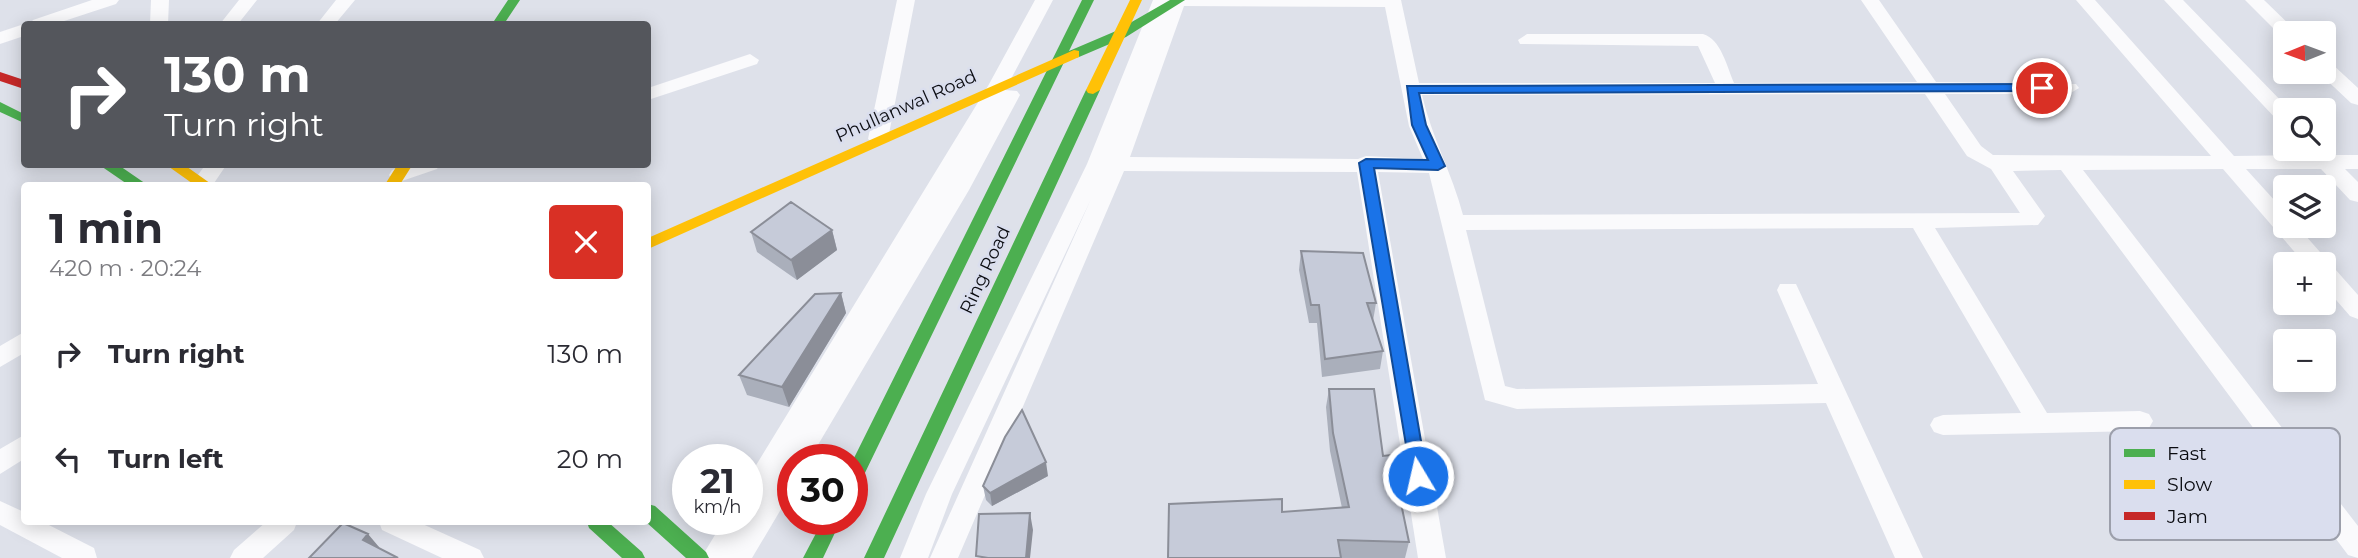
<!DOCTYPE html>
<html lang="en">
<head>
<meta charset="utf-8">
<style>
  :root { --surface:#fff; --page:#f2f2f3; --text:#2b2b33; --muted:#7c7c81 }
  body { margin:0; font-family:Montserrat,sans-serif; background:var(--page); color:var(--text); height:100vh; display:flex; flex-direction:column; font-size:26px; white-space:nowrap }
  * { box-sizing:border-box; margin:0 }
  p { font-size:23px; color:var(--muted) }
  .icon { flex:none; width:38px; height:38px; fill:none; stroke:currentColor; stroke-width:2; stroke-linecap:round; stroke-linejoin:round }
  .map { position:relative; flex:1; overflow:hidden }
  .drawer { position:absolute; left:21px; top:182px; width:630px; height:343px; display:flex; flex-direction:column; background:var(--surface); border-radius:7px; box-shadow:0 4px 18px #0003 }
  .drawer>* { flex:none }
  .hud { position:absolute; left:21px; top:21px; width:630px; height:147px; border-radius:7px; box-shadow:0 4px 18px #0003; background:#54565c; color:#fff; overflow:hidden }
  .needle { width:46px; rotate:269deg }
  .tools { position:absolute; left:2273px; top:21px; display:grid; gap:14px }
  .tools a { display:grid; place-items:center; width:63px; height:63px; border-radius:7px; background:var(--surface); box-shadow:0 4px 18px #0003; font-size:35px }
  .speed { position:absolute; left:672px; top:444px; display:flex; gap:14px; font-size:35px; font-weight:700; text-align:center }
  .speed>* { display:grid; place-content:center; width:91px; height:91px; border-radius:50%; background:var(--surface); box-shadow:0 4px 18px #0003; line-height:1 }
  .speed small { font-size:18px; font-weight:400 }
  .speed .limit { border:10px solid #d22; background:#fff; color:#111 }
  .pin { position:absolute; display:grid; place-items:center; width:60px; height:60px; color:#fff; margin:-30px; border:4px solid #fff; border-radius:50%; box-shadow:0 2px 7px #0007 }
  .me { position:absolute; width:77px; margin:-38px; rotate:351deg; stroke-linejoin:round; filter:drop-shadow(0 0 5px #0008) }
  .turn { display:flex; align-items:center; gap:24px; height:147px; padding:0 28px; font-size:32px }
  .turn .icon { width:91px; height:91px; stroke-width:2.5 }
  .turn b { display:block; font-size:49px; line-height:60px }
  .round { display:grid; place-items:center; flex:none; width:74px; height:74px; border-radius:7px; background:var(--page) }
  .summary { display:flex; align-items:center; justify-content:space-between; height:119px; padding:0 28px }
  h1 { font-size:42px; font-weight:700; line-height:52px }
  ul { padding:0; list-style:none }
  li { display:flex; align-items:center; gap:21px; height:105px; padding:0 28px }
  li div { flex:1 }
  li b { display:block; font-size:26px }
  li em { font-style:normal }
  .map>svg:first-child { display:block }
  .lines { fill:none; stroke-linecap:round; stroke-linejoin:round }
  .street { fill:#fafafc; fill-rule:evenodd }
  .fast { fill:#4caf50; fill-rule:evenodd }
  .slow { fill:#ffc107; fill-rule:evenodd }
  .jam { fill:#c62828; fill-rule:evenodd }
  .wall { fill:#aaafbb }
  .shaded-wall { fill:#8b8e98 }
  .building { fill:#c6cbd9; stroke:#8b8e98; stroke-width:2 }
  .route { fill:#1a73e8; stroke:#114b97; stroke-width:2 }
  .labels { text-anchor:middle; stroke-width:5; stroke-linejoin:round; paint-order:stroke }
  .street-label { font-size:18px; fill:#0a0b10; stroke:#dadeee }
  .key { fill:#dadeee; stroke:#9c9fab; stroke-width:2 }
  .key-label { font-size:19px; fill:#0a0b10 }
</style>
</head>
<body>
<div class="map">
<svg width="2358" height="558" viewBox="0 0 2358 558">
  <rect width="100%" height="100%" fill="#dee1ea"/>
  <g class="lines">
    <path class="street" d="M 92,0 L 119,0 L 116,4 L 55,24 L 30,24 L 33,20 Z
      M 151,0 L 169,0 L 168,24 L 150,24 Z
      M 239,0 L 257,0 L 238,24 L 220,24 Z
      M 336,0 L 355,0 L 335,24 L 317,24 Z
      M 897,0 L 915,0 L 888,139 L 878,146 L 868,139 Z
      M 1035,0 L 1053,0 L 1005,90 L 1017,91 L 1020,95 L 969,190 L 809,460 L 793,460 L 793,489 L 752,558 L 701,558 L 724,520 L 747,520 L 747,480 L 988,86 Z
      M 1153,0 L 1401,0 L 1419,83 L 1715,83 L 1698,46 L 1520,44 L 1518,40 L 1527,34 L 1703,34 C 1721,39 1727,67 1734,83 L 1917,82 L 1861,0 L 1879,0 L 1936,82 L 2076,84 L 2079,88 L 2069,94 L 1945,94 L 1981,146 L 1993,155 L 2211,156 L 2076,0 L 2095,0 L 2234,156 L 2311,155 L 2321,149 L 2332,155 L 2358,155 L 2358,169 L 2345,169 L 2358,182 L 2358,202 L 2350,200 L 2321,169 L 2246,169 L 2286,213 L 2286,226 L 2297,226 L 2358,295 L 2358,319 L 2350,316 L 2324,286 L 2324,264 L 2305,264 L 2223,169 L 2083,170 L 2358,526 L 2358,558 L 2348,555 L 2061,170 L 2013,171 L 2045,216 L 2038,225 L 1935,228 L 2047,413 L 2140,411 L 2149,414 L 2153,421 L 2149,428 L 2140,431 L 1943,435 L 1934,432 L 1930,425 L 1934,418 L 1943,415 L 2021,413 L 1913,228 L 1466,230 L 1505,386 L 1517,389 L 1818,384 L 1777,290 L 1780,284 L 1796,284 L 1923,558 L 1895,558 L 1826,403 L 1517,409 L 1485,400 L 1429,173 L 1378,172 L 1446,558 L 1418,558 L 1357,172 L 1124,171 L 958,558 L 930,558 L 1091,199 L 952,494 L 928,558 L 900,558 L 926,494 L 1087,164 ZM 1184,6 L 1385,7 L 1409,126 L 1423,159 L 1366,156 L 1358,159 L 1130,157 ZM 1925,94 L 1967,156 L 1991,169 L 2020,213 L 1463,215 C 1452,173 1432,138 1422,95 Z
      M 2164,0 L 2183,0 L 2290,110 L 2286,110 L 2286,124 L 2279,122 Z
      M 2245,0 L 2264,0 L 2298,33 L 2286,33 L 2286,38 L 2282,37 Z
      M 24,24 L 24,36 L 0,44 L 0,32 Z
      M 750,54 L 759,60 L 757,64 L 648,100 L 648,88 Z
      M 2324,61 L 2331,63 L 2358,88 L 2358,105 L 2351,103 L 2318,72 L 2324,72 Z
      M 206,164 L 227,164 L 212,186 L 194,186 L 192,183 Z
      M 407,164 L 440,164 L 437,169 L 399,182 L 392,180 L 389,175 L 392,170 Z
      M 24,332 L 24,353 L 0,367 L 0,346 Z
      M 24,435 L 24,459 L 0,474 L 0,449 Z
      M 0,501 L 24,512 L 24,522 L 43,522 L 94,548 L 97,558 L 62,558 L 0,525 Z
      M 266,522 L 297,522 L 294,530 L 263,558 L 230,558 L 234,550 Z
      M 379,522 L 418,522 L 480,550 L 484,558 L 442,558 L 382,530 Z"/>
    <path class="fast" d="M 508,0 L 520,0 L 504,24 L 492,24 Z
      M 1082,0 L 1094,0 L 1069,51 L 1116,31 L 1170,0 L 1185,0 L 1126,37 L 1079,57 L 1074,58 L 1068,54 L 861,481 L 858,486 L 852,488 L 852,462 Z
      M 1093,86 L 1100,90 L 884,558 L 864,558 L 1086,90 Z
      M 0,102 L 24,114 L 24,123 L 0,112 Z
      M 98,164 L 117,164 L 149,186 L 130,186 Z
      M 648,504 L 655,506 L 706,552 L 709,558 L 686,558 L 646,522 Z
      M 823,520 L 841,520 L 823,558 L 803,558 Z
      M 587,522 L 608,522 L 642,552 L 645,558 L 622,558 L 589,528 Z"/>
    <path class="slow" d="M 1130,0 L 1142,0 L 1100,90 L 1093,94 L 1088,93 L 1086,90 Z
      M 1074,50 L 1079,51 L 1079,57 L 648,249 L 648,238 Z
      M 165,164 L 183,164 L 214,186 L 196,186 Z
      M 398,164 L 413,164 L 399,186 L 384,186 Z"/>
    <path class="jam" d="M 0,72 L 24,80 L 24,89 L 0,81 Z"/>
  </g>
  <path class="wall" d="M 832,230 L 837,250 L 797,280 L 757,252 L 751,232 Z
    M 1301,251 L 1376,303 L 1373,321 L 1383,351 L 1380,369 L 1322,377 L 1317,323 L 1309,323 L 1299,270 Z
    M 841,293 L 846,313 L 789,407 L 747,395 L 739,375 Z
    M 1329,389 L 1383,456 L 1409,542 L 1405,558 L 1168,558 L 1282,512 L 1342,508 L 1330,451 L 1326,407 Z
    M 1048,476 L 992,506 L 986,500 L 983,486 Z"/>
  <path class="shaded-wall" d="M 832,230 L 837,250 L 797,280 L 791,260 Z
    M 841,293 L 846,313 L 789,407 L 782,387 Z
    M 1046,462 L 1048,476 L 992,506 L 990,493 Z
    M 1030,513 L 1033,530 L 1030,558 L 1026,558 Z
    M 368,534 L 379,547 L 374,553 L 363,540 Z"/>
  <path class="building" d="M 791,202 L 832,230 L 791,260 L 751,232 Z
    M 1301,251 L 1363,253 L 1376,303 L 1367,303 L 1383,351 L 1325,359 L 1319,305 L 1311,305 Z
    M 841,293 L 782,387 L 739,375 L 815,294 Z
    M 1329,389 L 1374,389 L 1383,456 L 1391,455 L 1409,542 L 1338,540 L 1341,558 L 1168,558 L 1169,504 L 1282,499 L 1282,512 L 1349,507 L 1333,433 Z
    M 1022,410 L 1046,462 L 990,493 L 983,486 L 1005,437 Z
    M 1030,513 L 1026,558 L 988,558 L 976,556 L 979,514 Z
    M 343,523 L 368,534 L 363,540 L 398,558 L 309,558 Z"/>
  <path class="route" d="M 2042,84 L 2048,88 L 2046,91 L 1419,93 L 1426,125 L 1445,166 L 1438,170 L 1374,168 L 1427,476 L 1425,481 L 1412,481 L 1359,163 L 1366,159 L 1428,160 L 1412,125 L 1407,86 Z"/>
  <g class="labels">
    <g class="street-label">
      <text transform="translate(906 106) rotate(-24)" y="6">Phullanwal Road</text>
      <text transform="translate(985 270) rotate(-65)" y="6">Ring Road</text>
    </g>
  </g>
  <rect x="2110" y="428" width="230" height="112" rx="10" class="key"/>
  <rect x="2124" y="449" width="31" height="8" fill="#4caf50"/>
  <rect x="2124" y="480" width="31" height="9" fill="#ffc107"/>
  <rect x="2124" y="512" width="31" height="8" fill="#c62828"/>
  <g class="key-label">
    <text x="2167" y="460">Fast</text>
    <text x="2167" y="491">Slow</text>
    <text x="2167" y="523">Jam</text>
  </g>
</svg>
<div class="tools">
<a><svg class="needle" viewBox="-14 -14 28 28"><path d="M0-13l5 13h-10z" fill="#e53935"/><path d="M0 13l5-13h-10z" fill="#7c7c81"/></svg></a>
<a><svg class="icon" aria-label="search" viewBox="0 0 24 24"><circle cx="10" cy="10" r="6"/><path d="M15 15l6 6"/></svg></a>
<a><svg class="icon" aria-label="layers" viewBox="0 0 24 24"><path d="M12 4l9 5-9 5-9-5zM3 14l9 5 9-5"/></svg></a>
<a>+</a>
<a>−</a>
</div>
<div class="speed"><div>21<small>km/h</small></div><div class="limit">30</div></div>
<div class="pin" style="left:2042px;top:88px;background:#d93025"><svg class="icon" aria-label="arrive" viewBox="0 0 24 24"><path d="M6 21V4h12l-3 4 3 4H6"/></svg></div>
<svg class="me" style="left:1418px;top:476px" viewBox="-20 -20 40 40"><circle r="17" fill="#1a73e8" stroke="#fff" stroke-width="3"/><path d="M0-11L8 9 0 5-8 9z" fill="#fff"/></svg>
<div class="hud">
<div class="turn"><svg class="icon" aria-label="right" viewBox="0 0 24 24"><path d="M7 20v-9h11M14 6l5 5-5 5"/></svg><div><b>130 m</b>Turn right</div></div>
</div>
<section class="drawer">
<div class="summary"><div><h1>1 min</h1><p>420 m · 20:24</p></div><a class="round" style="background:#d93025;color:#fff"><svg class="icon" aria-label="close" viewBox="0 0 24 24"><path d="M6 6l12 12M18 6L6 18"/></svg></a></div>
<ul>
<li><svg class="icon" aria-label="right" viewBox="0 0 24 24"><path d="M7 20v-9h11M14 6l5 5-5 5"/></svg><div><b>Turn right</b></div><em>130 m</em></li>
<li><svg class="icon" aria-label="left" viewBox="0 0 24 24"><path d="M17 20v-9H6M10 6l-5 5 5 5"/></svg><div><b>Turn left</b></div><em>20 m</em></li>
</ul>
</section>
</div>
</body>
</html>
